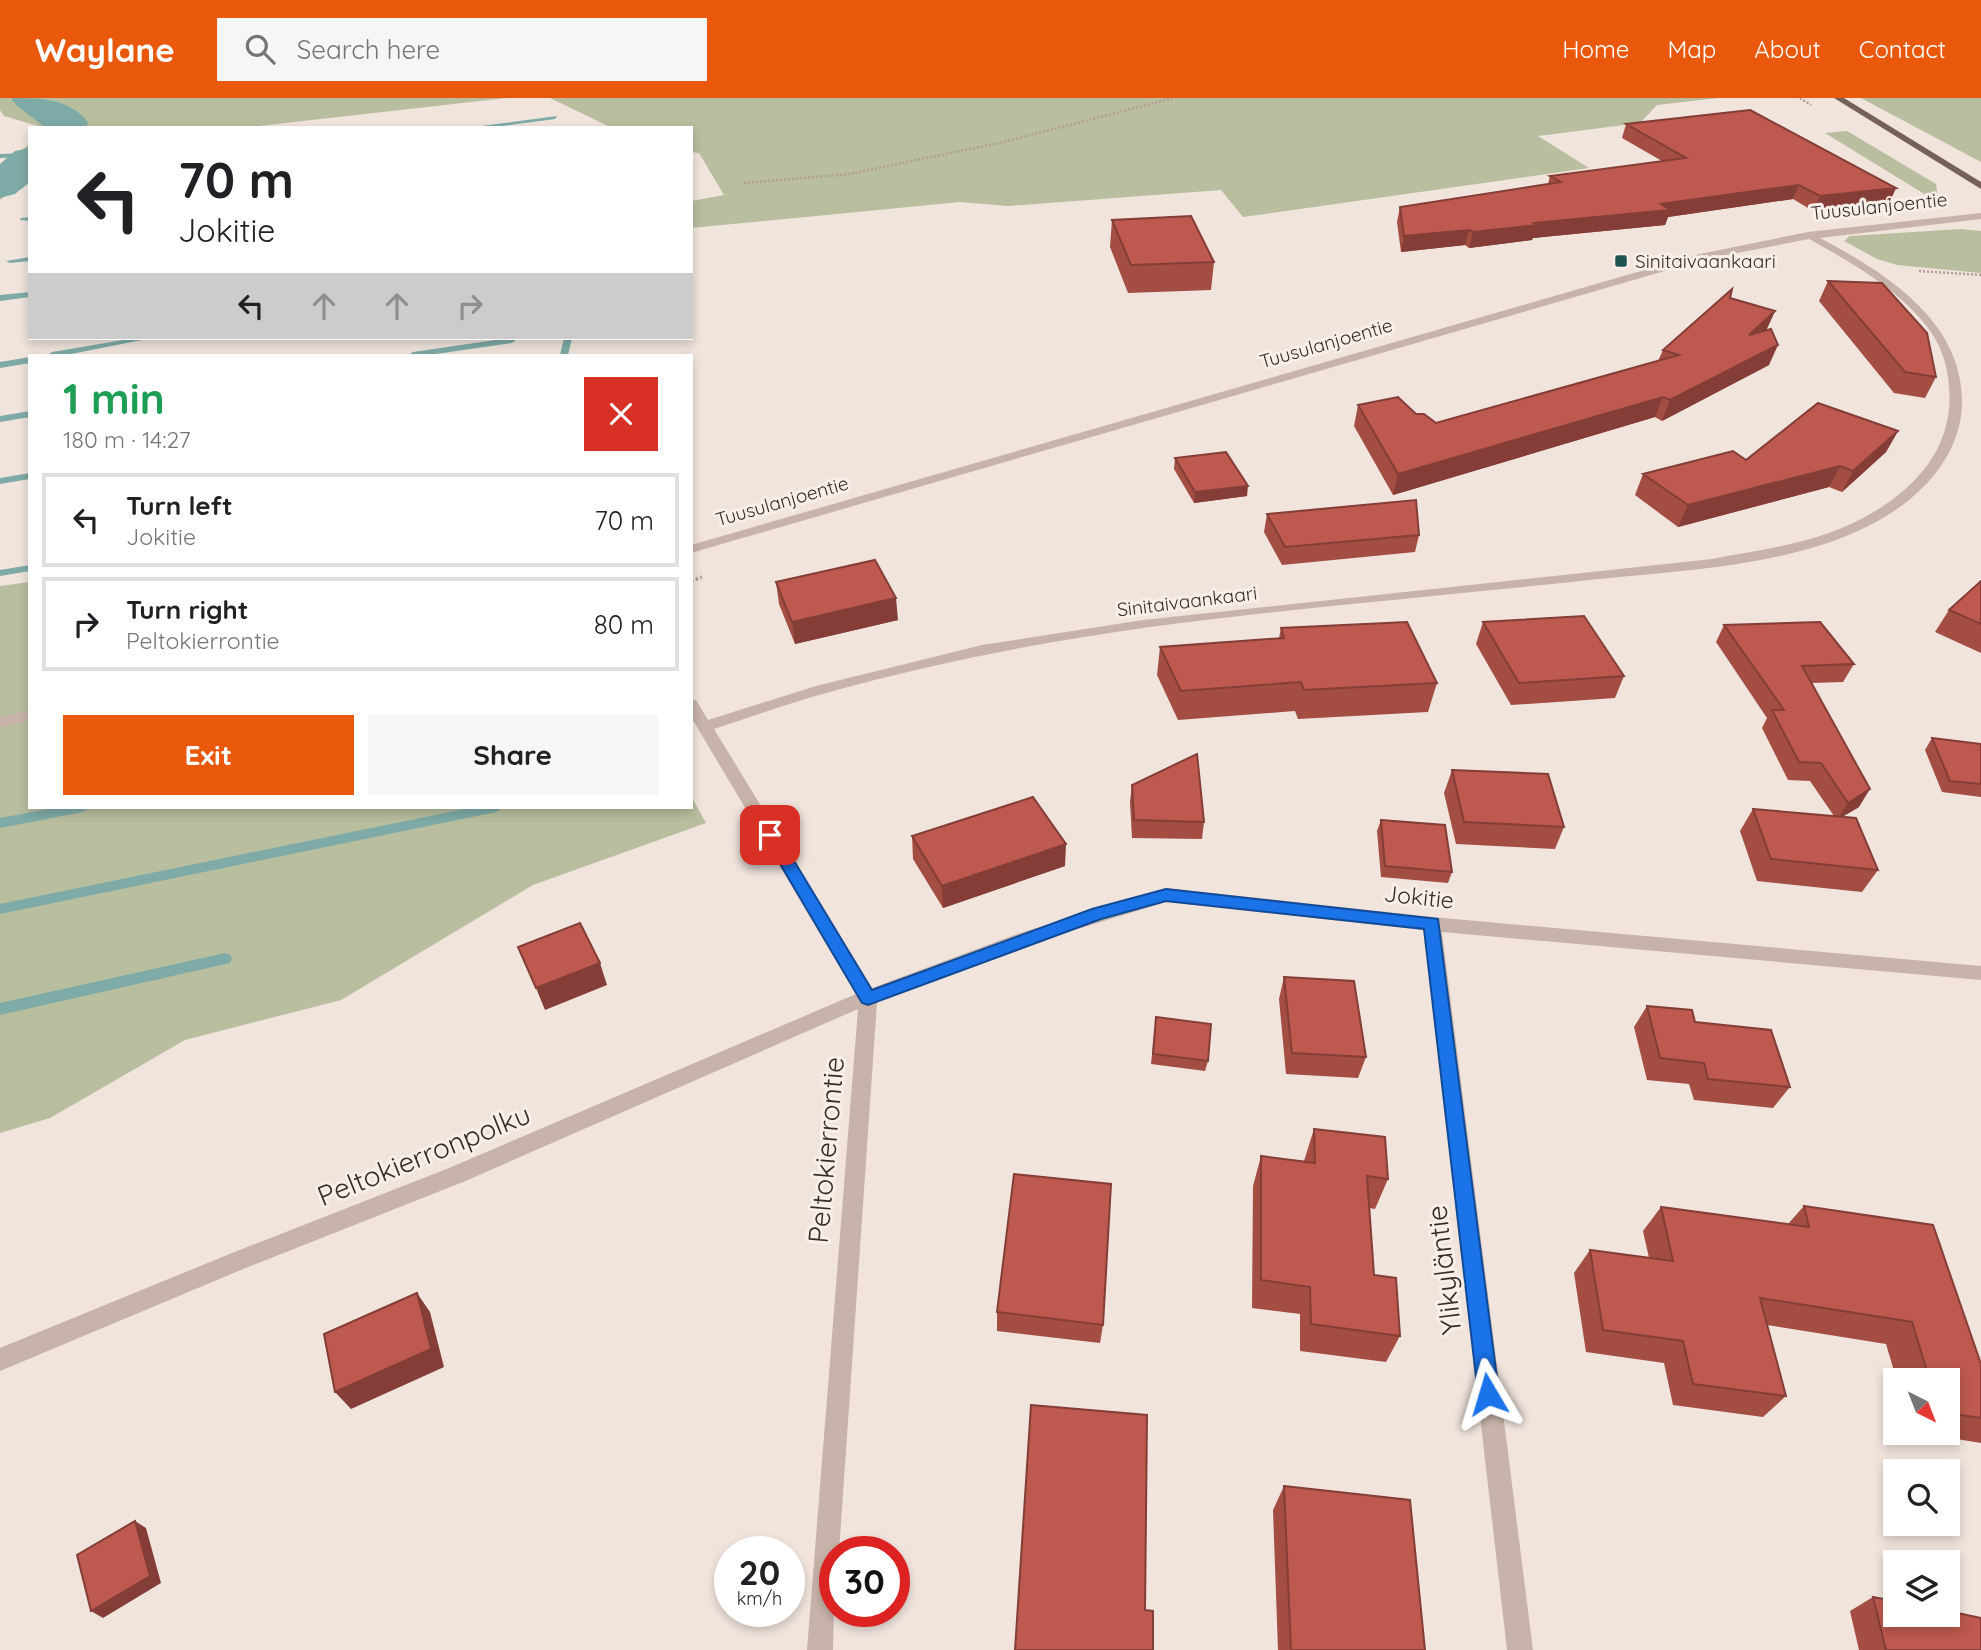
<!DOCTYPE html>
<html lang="en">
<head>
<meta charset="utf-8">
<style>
  :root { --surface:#fff; --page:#f6f6f6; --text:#202124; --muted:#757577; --line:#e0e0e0; --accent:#ea580c }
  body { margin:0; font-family:Quicksand,sans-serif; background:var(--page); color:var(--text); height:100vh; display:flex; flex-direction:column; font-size:26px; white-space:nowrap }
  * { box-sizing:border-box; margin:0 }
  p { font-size:23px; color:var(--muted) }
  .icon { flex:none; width:38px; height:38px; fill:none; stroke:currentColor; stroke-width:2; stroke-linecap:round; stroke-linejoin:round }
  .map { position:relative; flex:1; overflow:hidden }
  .sheet { position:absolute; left:28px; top:256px; width:665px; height:455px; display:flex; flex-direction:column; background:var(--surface); border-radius:0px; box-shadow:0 4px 10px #0003 }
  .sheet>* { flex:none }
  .top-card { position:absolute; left:28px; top:28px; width:665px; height:214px; border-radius:0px; box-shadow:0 4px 10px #0003; background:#fff; color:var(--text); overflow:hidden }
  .needle { width:46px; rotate:138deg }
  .tools { position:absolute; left:1883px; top:1270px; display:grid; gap:14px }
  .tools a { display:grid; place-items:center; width:77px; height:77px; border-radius:0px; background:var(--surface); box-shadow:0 4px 10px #0003; font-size:35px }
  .speed { position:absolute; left:714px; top:1438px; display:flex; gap:14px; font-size:35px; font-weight:700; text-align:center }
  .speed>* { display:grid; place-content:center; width:91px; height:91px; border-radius:50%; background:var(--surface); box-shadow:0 4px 10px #0003; line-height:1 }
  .speed small { font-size:18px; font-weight:400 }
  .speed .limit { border:10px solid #d22; background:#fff; color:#111 }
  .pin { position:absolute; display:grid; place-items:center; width:60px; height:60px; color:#fff; margin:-30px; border-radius:14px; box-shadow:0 4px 10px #0006 }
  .me { position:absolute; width:77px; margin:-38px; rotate:353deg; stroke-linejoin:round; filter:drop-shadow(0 0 5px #0008) }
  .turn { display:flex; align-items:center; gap:24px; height:147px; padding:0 35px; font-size:32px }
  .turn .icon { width:91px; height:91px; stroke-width:2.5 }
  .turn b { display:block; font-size:49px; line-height:60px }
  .lanes { display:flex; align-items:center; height:66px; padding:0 35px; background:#0003; justify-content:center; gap:35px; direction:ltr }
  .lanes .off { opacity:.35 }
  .round { display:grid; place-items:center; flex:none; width:74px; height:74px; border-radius:0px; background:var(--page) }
  .headline { display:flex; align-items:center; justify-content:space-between; height:119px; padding:0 35px }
  h1 { font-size:42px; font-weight:700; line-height:52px; color:#1e9e55 }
  .button { display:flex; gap:14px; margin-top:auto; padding:14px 35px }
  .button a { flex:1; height:80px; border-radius:0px; background:var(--accent); color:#fff; font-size:28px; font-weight:700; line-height:80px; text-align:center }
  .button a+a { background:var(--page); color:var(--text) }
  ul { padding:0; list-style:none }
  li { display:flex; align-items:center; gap:21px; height:94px; margin:0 14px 10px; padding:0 21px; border:4px solid var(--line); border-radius:0px }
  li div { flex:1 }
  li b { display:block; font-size:26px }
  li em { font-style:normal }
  header { display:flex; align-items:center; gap:42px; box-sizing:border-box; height:98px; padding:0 35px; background:var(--accent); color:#fff }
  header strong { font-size:33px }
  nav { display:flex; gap:38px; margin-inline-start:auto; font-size:24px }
  .search { width:490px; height:63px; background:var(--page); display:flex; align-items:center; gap:18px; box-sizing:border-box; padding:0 24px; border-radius:0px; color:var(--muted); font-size:26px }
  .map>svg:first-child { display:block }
  .green { fill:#b8be9e }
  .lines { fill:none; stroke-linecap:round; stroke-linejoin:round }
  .stream { fill:#7eaba7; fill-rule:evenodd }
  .river { fill:#7eaba7; fill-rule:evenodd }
  .path-far1 { stroke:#b39d94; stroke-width:2.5; stroke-dasharray:2 2; stroke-linecap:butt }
  .path { stroke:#b39d94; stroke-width:3.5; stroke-dasharray:2.5 2.5; stroke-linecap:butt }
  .minor { fill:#c7b3a9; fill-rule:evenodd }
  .major { fill:#76605b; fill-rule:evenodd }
  .wall { fill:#a34d43 }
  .shaded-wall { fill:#843e37 }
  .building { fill:#bd594e; stroke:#843e37; stroke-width:2 }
  .route { fill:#1a73e8; stroke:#114b97; stroke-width:2 }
  .poi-dot { fill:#215450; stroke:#f8efe9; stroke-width:2.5 }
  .labels { text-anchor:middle; stroke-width:6; stroke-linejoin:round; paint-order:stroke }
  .far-street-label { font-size:19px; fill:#352b29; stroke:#f8efe9 }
  .far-poi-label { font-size:19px; fill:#352b29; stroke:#f8efe9; text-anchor:start }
  .street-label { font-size:23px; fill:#352b29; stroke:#f8efe9 }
  .near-street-label { font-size:28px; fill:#352b29; stroke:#f8efe9 }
</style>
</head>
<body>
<header>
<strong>Waylane</strong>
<div class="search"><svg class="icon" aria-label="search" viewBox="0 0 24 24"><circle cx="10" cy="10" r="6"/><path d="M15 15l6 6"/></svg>Search here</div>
<nav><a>Home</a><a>Map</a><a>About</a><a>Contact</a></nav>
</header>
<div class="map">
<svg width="1981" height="1552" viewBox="0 0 1981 1552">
  <rect width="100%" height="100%" fill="#f0e4dd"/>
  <path class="green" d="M 0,0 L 507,0 L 240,30 L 45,30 L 4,18 L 0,12 Z
    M 550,0 L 1718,0 L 1657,7 L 1640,25 L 1538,38 L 1589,70 L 1243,119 L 1221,92 L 1008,108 L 960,104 L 691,130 L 691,103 L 724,97 L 699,55 L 691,54 L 691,30 L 612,30 Z
    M 1861,0 L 1981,0 L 1981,64 Z
    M 1847,33 L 1936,86 L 1937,95 L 1944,108 L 1825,35 Z
    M 30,46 L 30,77 L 0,102 L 0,67 Z
    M 1961,131 L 1981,133 L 1981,175 L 1897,167 L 1877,161 L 1844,143 L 1850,138 Z
    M 30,484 L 30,709 L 691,709 L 691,698 L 706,725 L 533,787 L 341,902 L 185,942 L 50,1020 L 0,1035 L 0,488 Z"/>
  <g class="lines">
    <path class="stream" d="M 557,18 L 555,21 L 487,30 L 467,30 Z
      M 30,55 L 30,59 L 0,60 L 0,56 Z
      M 30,119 L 30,123 L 20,122 L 21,120 Z
      M 30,159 L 30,163 L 10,165 L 6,163 Z
      M 30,194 L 30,199 L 0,203 L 0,197 Z
      M 135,240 L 152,240 L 66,257 L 48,257 L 52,254 Z
      M 509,240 L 516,242 L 512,245 L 429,257 L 409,257 L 413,254 Z
      M 564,240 L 572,240 L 568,257 L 560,257 Z
      M 30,259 L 30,265 L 0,270 L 0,264 Z
      M 30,313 L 30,319 L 0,324 L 0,318 Z
      M 30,375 L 30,381 L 0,386 L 0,380 Z
      M 30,467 L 30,473 L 0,478 L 0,472 Z
      M 60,709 L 90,709 L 83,714 L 0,730 L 0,720 Z
      M 474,709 L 503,709 L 496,714 L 0,816 L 0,806 Z
      M 225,855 L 230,857 L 232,861 L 230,865 L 0,917 L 0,905 Z"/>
    <path class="river" d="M 11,0 C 41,0 68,0 88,24 L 86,30 L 46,30 L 17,8 Z
      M 30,50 L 30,84 L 15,96 L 0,100 L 0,66 L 15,53 Z"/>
    <path class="path-far1" d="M 1800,0 L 1811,7
      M 744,85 L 849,76 L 999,45 L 1174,0
      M 1919,173 L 1981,177"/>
    <path class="path" d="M 691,483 L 702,479"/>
    <path class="minor" d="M 1981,115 L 1981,121 L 1820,140 C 1884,174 1962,222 1962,303 C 1962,364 1911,409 1860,432 C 1780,469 1677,473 1590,482 C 1441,498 1291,510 1143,530 C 1036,545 930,566 826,595 C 789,605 751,619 714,631 L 872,890 L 1017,836 L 1166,790 L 1432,819 L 1981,868 L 1981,882 L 1442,834 L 1533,1552 L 1507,1552 L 1424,832 L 1166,804 L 1029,846 L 877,904 L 839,1454 L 835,1454 L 833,1552 L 807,1552 L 858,911 L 463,1084 L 248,1169 L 0,1273 L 0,1250 L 232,1155 L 449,1070 L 856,896 L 691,619 L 691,601 L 696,602 L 708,622 L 816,588 L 982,547 L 1143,522 L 1712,461 C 1759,452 1808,446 1851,426 C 1907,400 1955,355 1949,289 C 1948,270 1942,250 1931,234 C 1902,193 1852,165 1809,141 L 1706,161 L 691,455 L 691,447 L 1700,156 L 1808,134 Z
      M 30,612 L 30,622 L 0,629 L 0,619 Z"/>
    <path class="major" d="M 1834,0 L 1844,0 L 1981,84 L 1981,91 Z"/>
  </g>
  <path class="wall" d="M 1626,26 L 1896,90 L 1889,105 L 1813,113 L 1793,101 L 1668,119 L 1665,127 L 1533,140 L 1532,142 L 1469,150 L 1465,147 L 1401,154 L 1397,124 L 1400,109 L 1548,86 L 1550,78 L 1662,63 L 1622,40 Z
    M 1112,122 L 1214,164 L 1211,192 L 1128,195 L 1110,149 Z
    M 1828,183 L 1936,279 L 1925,300 L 1894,295 L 1819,203 Z
    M 1730,200 L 1775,213 L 1766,232 L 1769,267 L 1662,323 L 1655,319 L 1393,397 L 1354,328 L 1358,307 L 1416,316 L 1436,325 L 1658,263 L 1663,252 Z
    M 1898,333 L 1886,354 L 1842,394 L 1829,389 L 1678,429 L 1635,397 L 1643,376 L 1746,362 Z
    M 1175,360 L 1247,398 L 1194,405 L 1174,371 Z
    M 1267,416 L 1419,437 L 1415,454 L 1282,467 L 1264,434 Z
    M 1981,483 L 1981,555 L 1935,534 L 1949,512 Z
    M 776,484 L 898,522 L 795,546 L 779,506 Z
    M 1483,524 L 1624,578 L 1615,600 L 1511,607 L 1476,546 Z
    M 1724,527 L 1854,566 L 1843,584 L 1812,585 L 1859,709 L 1842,719 L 1878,772 L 1862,794 L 1757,783 L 1740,733 L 1753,711 L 1834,718 L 1810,683 L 1788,682 L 1762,630 L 1767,620 L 1716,544 Z
    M 1281,530 L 1437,585 L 1428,614 L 1298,621 L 1295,613 L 1178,622 L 1157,577 L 1160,549 L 1279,540 Z
    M 1932,640 L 1981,646 L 1981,699 L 1942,694 L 1925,652 Z
    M 1452,672 L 1564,729 L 1555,751 L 1456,746 L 1444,695 Z
    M 1132,687 L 1204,724 L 1202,741 L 1132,740 L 1130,704 Z
    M 1381,722 L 1452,774 L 1448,785 L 1381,779 L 1377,733 Z
    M 912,738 L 1065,768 L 943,810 L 913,761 Z
    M 1284,879 L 1366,959 L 1358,980 L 1286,976 L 1279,901 Z
    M 1647,908 L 1695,924 L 1790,989 L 1773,1010 L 1694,1002 L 1689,986 L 1647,982 L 1634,929 Z
    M 1156,919 L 1208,963 L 1205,973 L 1151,966 Z
    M 1314,1031 L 1388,1081 L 1375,1111 L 1369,1110 L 1374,1177 L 1400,1238 L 1386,1264 L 1300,1253 L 1300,1216 L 1252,1210 L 1253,1088 L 1261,1058 L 1304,1063 Z
    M 1804,1108 L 1981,1266 L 1981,1345 L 1920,1335 L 1948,1335 L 1948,1283 L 1897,1283 L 1886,1246 L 1767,1227 L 1786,1298 L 1763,1319 L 1673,1307 L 1664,1265 L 1586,1254 L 1574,1175 L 1590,1152 L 1649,1160 L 1643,1133 L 1661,1109 L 1788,1126 Z
    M 997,1214 L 1103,1227 L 1100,1245 L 997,1233 Z
    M 1284,1388 L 1425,1552 L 1278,1552 L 1273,1412 Z
    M 1873,1499 L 1981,1552 L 1859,1552 L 1850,1513 Z"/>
  <path class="shaded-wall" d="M 1799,87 L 1793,101 L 1668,119 L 1665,127 L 1533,140 L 1532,142 L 1469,150 L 1473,134 L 1661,106 Z
    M 1896,90 L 1889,105 L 1813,113 L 1820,98 Z
    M 1469,132 L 1465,147 L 1401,154 L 1404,138 Z
    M 1775,213 L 1766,233 L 1749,237 Z
    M 1778,247 L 1769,267 L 1662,323 L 1670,302 Z
    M 1663,299 L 1655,319 L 1393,397 L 1398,376 Z
    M 1898,333 L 1886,354 L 1842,394 L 1853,373 Z
    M 1840,368 L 1829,389 L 1678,429 L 1688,407 Z
    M 1248,388 L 1247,398 L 1194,405 L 1195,394 Z
    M 896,500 L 898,522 L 795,546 L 792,524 Z
    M 1870,691 L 1859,709 L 1837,722 L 1848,705 Z
    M 1066,746 L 1065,768 L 943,810 L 942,788 Z
    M 600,865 L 607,887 L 545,912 L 536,890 Z
    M 417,1195 L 430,1214 L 444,1269 L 351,1311 L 335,1294 Z
    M 135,1423 L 146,1430 L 161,1485 L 103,1520 L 91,1513 Z"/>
  <path class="building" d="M 1750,12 L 1896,90 L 1820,98 L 1799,87 L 1661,106 L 1670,112 L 1534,125 L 1537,127 L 1473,134 L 1469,132 L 1404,138 L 1400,109 L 1561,84 L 1550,78 L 1686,60 L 1626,26 Z
    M 1191,118 L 1214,164 L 1131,167 L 1112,122 Z
    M 1828,183 L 1882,185 L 1927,235 L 1936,279 L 1905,274 Z
    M 1732,191 L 1730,200 L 1775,213 L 1749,237 L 1771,231 L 1778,247 L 1670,302 L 1663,299 L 1398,376 L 1358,307 L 1398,299 L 1416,316 L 1424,316 L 1436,325 L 1679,257 L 1663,252 Z
    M 1818,305 L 1898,333 L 1853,373 L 1840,368 L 1688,407 L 1643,376 L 1733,353 L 1746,362 Z
    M 1226,354 L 1248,388 L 1195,394 L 1175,360 Z
    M 1416,402 L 1419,437 L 1285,449 L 1267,416 Z
    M 875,462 L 896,500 L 792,524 L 776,484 Z
    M 1981,483 L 1981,526 L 1949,512 Z
    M 1584,518 L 1624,578 L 1519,585 L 1483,524 Z
    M 1407,524 L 1437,585 L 1304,592 L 1301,584 L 1181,593 L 1160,549 L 1284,540 L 1281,530 Z
    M 1820,524 L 1854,566 L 1802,568 L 1870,691 L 1848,705 L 1821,665 L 1799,664 L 1772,612 L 1784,612 L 1724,527 Z
    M 1932,640 L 1981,646 L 1981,686 L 1950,683 Z
    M 1197,656 L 1204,724 L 1134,722 L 1132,687 Z
    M 1452,672 L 1548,676 L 1564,729 L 1464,724 Z
    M 1033,699 L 1066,746 L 942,788 L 912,738 Z
    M 1753,711 L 1856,720 L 1878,772 L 1771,761 Z
    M 1381,722 L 1445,727 L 1452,774 L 1385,768 Z
    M 580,825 L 600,865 L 536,890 L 518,849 Z
    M 1284,879 L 1354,883 L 1366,959 L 1292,955 Z
    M 1647,908 L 1692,912 L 1695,924 L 1771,932 L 1790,989 L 1708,981 L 1704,965 L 1660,960 Z
    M 1156,919 L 1211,926 L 1208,963 L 1153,956 Z
    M 1314,1031 L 1385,1039 L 1388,1081 L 1367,1078 L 1374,1177 L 1396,1180 L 1400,1238 L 1311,1226 L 1310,1189 L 1261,1182 L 1261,1058 L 1315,1065 Z
    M 1014,1076 L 1111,1086 L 1103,1227 L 997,1214 Z
    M 1804,1108 L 1933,1127 L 1981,1266 L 1981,1320 L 1948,1315 L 1948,1283 L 1930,1283 L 1912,1224 L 1760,1200 L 1786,1298 L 1693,1286 L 1683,1243 L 1603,1232 L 1590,1152 L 1673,1163 L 1661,1109 L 1809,1129 Z
    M 417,1195 L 431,1251 L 335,1294 L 324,1236 Z
    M 1031,1307 L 1147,1317 L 1145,1512 L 1153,1513 L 1153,1552 L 1015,1552 Z
    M 1284,1388 L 1410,1402 L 1425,1552 L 1291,1552 Z
    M 135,1423 L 150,1478 L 91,1513 L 77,1457 Z
    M 1873,1499 L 1895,1503 L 1895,1517 L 1948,1517 L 1948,1513 L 1981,1520 L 1981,1552 L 1886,1552 Z"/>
  <path class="route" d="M 770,731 L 776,733 L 872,892 L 1092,811 L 1166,791 L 1438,821 L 1499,1296 L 1496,1304 L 1488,1307 L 1481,1304 L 1478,1296 L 1424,831 L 1166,803 L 1101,821 L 868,907 L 862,905 L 763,737 Z"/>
  <rect class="poi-dot" x="1614" y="156" width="14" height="14" rx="3.5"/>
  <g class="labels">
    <g class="far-street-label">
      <text transform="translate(1879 108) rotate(-6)" y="7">Tuusulanjoentie</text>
      <text transform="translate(1326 245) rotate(-16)" y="7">Tuusulanjoentie</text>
      <text transform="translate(782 403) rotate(-16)" y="7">Tuusulanjoentie</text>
      <text transform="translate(1187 503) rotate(-7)" y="7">Sinitaivaankaari</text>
    </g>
    <g class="far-poi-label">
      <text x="1635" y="170">Sinitaivaankaari</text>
    </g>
    <g class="street-label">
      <text transform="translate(1419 799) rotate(6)" y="8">Jokitie</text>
    </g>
    <g class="near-street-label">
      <text transform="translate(826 1052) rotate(-85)" y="10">Peltokierrontie</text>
      <text transform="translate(424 1057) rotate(-22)" y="10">Peltokierronpolku</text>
      <text transform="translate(1444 1172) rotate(-97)" y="10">Ylikyläntie</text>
    </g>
  </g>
</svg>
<div class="tools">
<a><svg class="needle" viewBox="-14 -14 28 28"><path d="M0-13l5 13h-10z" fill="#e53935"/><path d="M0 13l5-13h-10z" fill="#757577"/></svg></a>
<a><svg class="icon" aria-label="search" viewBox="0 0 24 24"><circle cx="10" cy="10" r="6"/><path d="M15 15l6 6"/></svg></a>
<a><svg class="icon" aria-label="layers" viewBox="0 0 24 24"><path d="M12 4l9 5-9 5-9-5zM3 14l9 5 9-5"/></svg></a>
</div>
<div class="speed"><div>20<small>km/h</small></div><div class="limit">30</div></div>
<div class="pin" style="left:770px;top:737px;background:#d93025"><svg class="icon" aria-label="arrive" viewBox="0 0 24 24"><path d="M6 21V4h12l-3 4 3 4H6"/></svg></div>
<svg class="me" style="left:1488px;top:1296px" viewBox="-20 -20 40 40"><path d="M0-17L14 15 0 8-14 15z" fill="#1a73e8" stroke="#fff" stroke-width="4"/></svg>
<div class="top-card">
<div class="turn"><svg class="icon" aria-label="left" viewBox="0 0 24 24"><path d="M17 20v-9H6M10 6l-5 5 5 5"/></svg><div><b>70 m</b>Jokitie</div></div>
<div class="lanes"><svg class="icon" aria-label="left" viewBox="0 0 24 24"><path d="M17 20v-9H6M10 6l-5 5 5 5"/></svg><svg class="icon off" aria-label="ahead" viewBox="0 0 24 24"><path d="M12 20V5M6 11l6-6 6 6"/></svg><svg class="icon off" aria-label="ahead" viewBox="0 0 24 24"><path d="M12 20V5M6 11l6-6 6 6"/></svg><svg class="icon off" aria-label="right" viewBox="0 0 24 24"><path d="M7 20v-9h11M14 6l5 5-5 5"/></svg></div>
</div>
<section class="sheet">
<div class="headline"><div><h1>1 min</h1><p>180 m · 14:27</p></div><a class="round" style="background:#d93025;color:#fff"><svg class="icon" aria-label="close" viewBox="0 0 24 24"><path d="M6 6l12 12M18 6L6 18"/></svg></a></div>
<ul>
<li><svg class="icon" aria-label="left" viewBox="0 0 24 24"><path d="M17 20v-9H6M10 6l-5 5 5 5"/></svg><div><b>Turn left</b><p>Jokitie</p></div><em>70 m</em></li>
<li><svg class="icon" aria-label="right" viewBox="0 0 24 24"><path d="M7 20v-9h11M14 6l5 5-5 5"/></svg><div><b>Turn right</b><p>Peltokierrontie</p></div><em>80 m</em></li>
</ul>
<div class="button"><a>Exit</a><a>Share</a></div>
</section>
</div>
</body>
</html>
